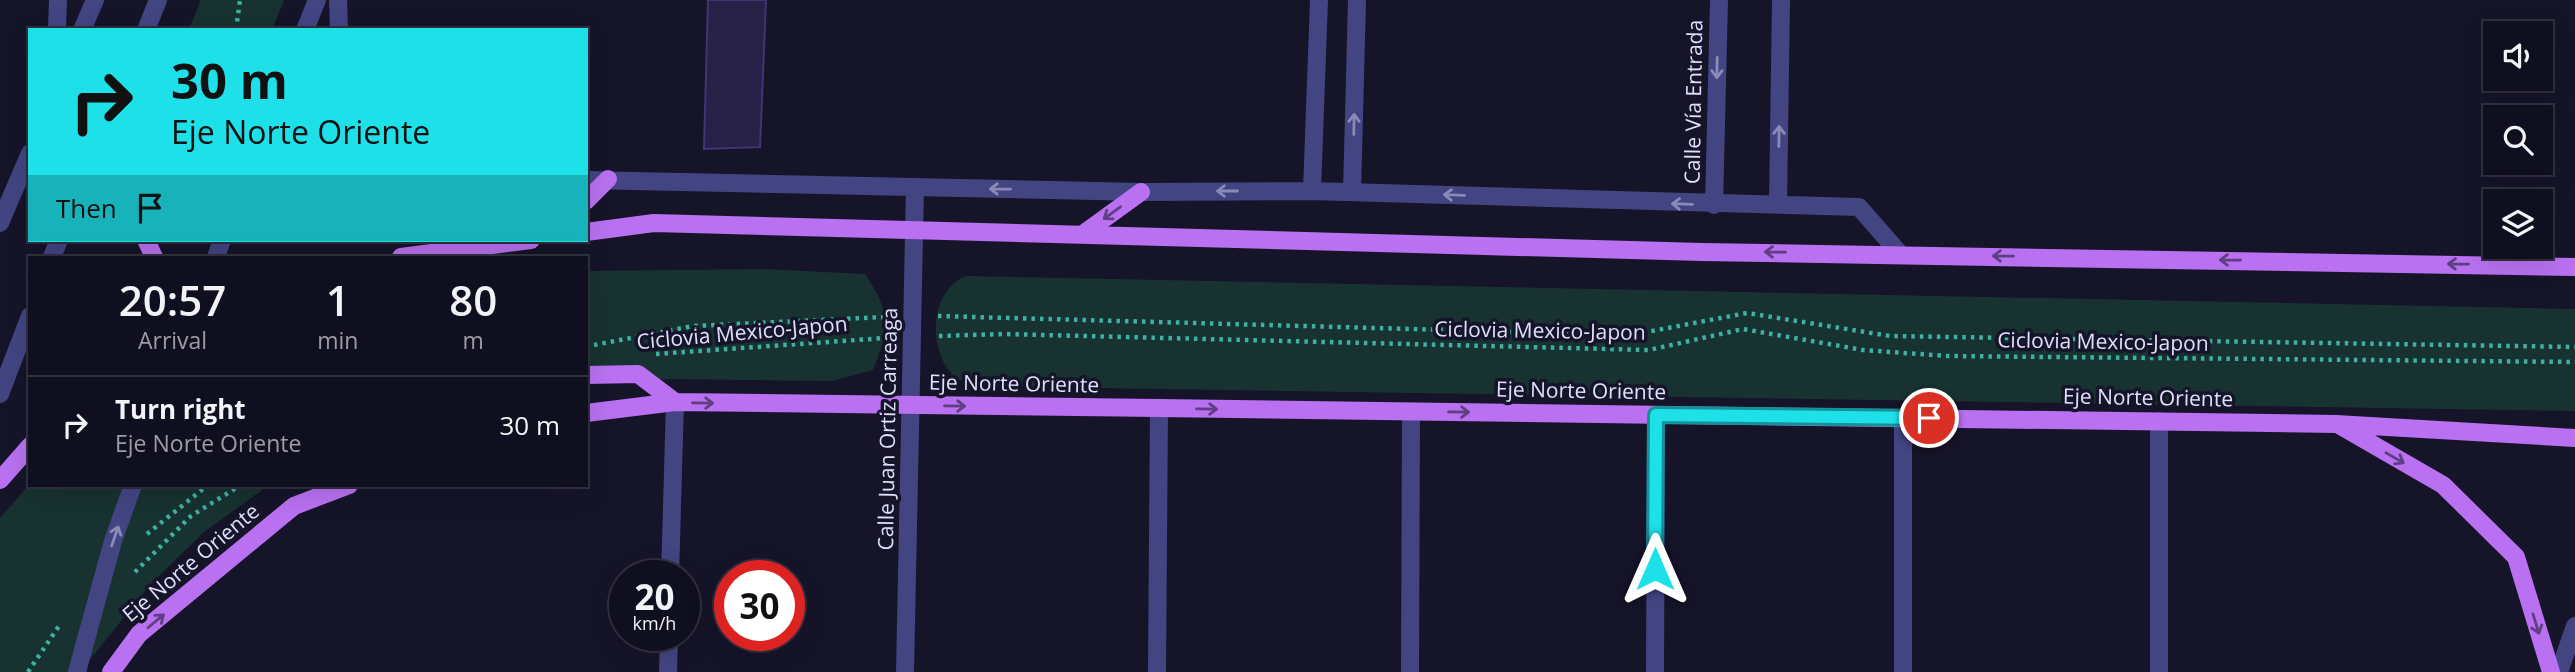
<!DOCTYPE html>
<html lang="en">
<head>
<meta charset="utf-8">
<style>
  :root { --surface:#100f1f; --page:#1e1d2c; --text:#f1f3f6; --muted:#9c9ca4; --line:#302f3d }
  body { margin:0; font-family:"Open Sans",sans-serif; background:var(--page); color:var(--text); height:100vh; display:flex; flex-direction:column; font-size:26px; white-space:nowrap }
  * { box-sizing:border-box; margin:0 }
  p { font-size:23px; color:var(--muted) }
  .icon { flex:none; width:38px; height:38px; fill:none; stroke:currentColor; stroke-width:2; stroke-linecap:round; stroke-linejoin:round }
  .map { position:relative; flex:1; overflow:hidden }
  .details { position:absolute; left:28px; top:256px; width:560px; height:231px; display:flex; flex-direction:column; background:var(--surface); border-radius:0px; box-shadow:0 7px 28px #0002,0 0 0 2px var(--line) }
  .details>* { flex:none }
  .hud { position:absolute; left:28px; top:28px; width:560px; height:214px; border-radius:0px; box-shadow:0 7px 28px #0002,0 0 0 2px var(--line); background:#1ee0e9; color:#111; overflow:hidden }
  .buttons { position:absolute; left:2483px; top:21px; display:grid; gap:14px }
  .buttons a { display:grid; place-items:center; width:70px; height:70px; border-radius:0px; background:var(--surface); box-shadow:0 7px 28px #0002,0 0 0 2px var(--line); font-size:35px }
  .speed { position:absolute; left:609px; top:560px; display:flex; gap:14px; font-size:35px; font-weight:700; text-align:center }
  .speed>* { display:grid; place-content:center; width:91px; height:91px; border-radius:50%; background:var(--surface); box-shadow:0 7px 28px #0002,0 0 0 2px var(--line); line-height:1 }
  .speed small { font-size:18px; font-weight:400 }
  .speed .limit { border:10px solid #d22; background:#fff; color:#111 }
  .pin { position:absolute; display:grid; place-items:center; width:60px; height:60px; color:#fff; margin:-30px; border:4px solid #fff; border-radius:50%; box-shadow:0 2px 7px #0007 }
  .me { position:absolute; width:77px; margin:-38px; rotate:0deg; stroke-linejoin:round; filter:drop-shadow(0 0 5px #0008) }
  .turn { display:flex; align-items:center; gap:24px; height:147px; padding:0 28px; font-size:32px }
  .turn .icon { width:91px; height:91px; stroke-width:2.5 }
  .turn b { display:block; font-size:49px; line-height:60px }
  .then { display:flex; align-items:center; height:66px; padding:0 28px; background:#0003; gap:14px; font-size:26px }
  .eta { display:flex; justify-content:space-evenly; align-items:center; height:119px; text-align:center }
  .eta b { font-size:42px; font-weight:600; line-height:49px }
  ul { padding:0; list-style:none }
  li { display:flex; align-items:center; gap:21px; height:98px; padding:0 28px; border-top:2px solid var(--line) }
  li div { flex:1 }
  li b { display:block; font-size:26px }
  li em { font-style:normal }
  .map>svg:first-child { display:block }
  .green { fill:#173230 }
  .building { fill:#272148; stroke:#3e3672; stroke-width:2 }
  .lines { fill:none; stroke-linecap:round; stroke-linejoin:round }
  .path { stroke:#3db1a3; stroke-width:4.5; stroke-dasharray:3.5 5; stroke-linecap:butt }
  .minor { stroke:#434583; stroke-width:18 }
  .tertiary { stroke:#434583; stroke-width:18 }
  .primary { stroke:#b971f1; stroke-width:18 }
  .oneway { stroke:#8a8ab9 }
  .oneway2 { stroke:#5f3e83 }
  .route-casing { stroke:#149297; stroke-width:18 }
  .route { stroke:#1ee0e9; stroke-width:12 }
  .labels { text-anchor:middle; stroke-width:7; stroke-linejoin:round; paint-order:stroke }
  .street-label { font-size:21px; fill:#e0dffc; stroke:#161429 }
</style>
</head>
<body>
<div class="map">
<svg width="2575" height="672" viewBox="0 0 2575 672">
  <rect width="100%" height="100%" fill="#161429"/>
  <path class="green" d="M 201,0 L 284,0 L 272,30 L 189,30 Z
    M 763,269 L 865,274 C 892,316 891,325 873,370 L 832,381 L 669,379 L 586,384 L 586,271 Z
    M 966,276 L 2575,309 L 2575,411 L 969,386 C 964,382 955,378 951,373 C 927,346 931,289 966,276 Z
    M 30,484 L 30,485 L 269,485 L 204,532 L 150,585 L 80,672 L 0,672 L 0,518 Z"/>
  <path class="building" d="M 708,0 L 766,0 L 760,147 L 704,149 Z"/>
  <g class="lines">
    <path class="path" d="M 236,30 L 240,0
      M 938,316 L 1631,335 L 1747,313 L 1890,336 L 2575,347
      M 939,336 L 1003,334 L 1649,350 L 1743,329 L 1863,350 L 1947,356 L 2575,362
      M 594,345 L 693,326 L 884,317
      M 656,354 L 885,338
      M 147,534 L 208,485
      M 135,572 L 191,516 L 241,485
      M 28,672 L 59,626"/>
    <path class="minor" d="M 57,30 L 58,0
      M 82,30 L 95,0
      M 586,180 L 1141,192 L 1312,191 L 1859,207 L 1900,254
      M 1312,191 L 1319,0
      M 1352,192 L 1357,0
      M 1778,204 L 1781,0
      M 1714,205 L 1719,0
      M 0,223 L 30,153
      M 2159,421 L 2159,672
      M 670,576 L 675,402
      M 668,672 L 669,635
      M 905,672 L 915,187
      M 1157,672 L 1159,408
      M 1410,672 L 1411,412
      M 1655,672 L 1656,415
      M 1903,672 L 1903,418
      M 2559,672 L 2575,626"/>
    <path class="tertiary" d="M 338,0 L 339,30
      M 146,30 L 158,0
      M 305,30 L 317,0
      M 52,257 L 59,240
      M 216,257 L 222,240
      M 0,394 L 30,316
      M 77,672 L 113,541 L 133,485"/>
    <path class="primary" d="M 586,201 L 608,179
      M 586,232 L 654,223 L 1702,252 L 2575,267
      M 1083,234 L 1141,192
      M 146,240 L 154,257
      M 401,257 L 531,240
      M 586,375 L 638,374 L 675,402
      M 586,413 L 675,402 L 1159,408 L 2336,424 L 2575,438
      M 2339,425 L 2443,485 L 2516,557 L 2551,672
      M 0,480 L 30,446
      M 111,672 L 139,634 L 294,506 L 349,485"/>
  </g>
  <defs><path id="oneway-shaft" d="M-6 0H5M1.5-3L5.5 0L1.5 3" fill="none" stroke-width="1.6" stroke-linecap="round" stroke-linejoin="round" transform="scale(1.75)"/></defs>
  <g class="oneway">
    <use href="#oneway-shaft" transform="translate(1717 68) rotate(91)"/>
    <use href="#oneway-shaft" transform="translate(1354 124) rotate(-89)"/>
    <use href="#oneway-shaft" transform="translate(1779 136) rotate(-89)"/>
    <use href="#oneway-shaft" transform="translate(1000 189) rotate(-179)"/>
    <use href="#oneway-shaft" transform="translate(1227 191) rotate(180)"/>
    <use href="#oneway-shaft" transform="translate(1454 195) rotate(-178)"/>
    <use href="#oneway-shaft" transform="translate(1682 204) rotate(-178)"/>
    <use href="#oneway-shaft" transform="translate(115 536) rotate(-71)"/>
  </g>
  <g class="oneway2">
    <use href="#oneway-shaft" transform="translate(1112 213) rotate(144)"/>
    <use href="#oneway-shaft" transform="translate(1775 252) rotate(-179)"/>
    <use href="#oneway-shaft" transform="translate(2003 256) rotate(-179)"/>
    <use href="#oneway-shaft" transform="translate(2230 260) rotate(-179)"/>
    <use href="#oneway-shaft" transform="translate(2458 264) rotate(-179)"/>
    <use href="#oneway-shaft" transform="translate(703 403) rotate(1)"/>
    <use href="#oneway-shaft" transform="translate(955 406) rotate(1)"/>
    <use href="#oneway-shaft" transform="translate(1207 409) rotate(1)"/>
    <use href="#oneway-shaft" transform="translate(1459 412) rotate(1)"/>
    <use href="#oneway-shaft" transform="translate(2395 458) rotate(30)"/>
    <use href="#oneway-shaft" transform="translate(156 621) rotate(-40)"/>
    <use href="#oneway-shaft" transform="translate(2536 624) rotate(73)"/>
  </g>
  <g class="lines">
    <g class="route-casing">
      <path id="route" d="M 1655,569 L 1656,415 L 1929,418"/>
    </g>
    <use href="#route" class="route"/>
  </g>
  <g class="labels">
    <g class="street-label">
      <text transform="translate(1694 102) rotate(-89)" y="7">Calle Vía Entrada</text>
      <text transform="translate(1540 331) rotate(1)" y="7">Ciclovia Mexico-Japon</text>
      <text transform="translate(742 333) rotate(-5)" y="7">Ciclovia Mexico-Japon</text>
      <text transform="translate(2103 342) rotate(1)" y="7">Ciclovia Mexico-Japon</text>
      <text transform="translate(1014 384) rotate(1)" y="7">Eje Norte Oriente</text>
      <text transform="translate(1581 391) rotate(1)" y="7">Eje Norte Oriente</text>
      <text transform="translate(2148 398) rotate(1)" y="7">Eje Norte Oriente</text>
      <text transform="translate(888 429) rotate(-89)" y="7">Calle Juan Ortiz Carreaga</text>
      <text transform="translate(191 563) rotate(-40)" y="7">Eje Norte Oriente</text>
    </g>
  </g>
</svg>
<div class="buttons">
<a><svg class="icon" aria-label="sound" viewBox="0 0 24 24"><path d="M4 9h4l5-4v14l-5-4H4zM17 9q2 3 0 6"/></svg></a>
<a><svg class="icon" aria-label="search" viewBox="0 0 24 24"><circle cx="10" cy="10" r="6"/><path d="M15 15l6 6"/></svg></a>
<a><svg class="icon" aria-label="layers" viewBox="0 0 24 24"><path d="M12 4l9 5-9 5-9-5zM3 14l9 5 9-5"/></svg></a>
</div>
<div class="speed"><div>20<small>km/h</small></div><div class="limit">30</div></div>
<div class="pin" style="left:1929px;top:418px;background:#d93025"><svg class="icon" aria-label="arrive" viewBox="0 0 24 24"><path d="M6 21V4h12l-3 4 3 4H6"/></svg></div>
<svg class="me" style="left:1655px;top:569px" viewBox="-20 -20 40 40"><path d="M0-17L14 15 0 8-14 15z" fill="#1ee0e9" stroke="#fff" stroke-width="4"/></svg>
<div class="hud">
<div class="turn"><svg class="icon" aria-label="right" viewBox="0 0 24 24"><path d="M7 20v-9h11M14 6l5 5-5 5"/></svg><div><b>30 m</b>Eje Norte Oriente</div></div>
<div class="then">Then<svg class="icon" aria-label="arrive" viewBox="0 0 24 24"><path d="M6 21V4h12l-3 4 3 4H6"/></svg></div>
</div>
<section class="details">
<div class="eta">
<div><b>20:57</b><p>Arrival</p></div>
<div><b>1</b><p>min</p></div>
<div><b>80</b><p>m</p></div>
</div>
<ul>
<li><svg class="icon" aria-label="right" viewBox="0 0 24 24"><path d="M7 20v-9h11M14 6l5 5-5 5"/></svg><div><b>Turn right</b><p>Eje Norte Oriente</p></div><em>30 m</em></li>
</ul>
</section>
</div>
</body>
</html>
